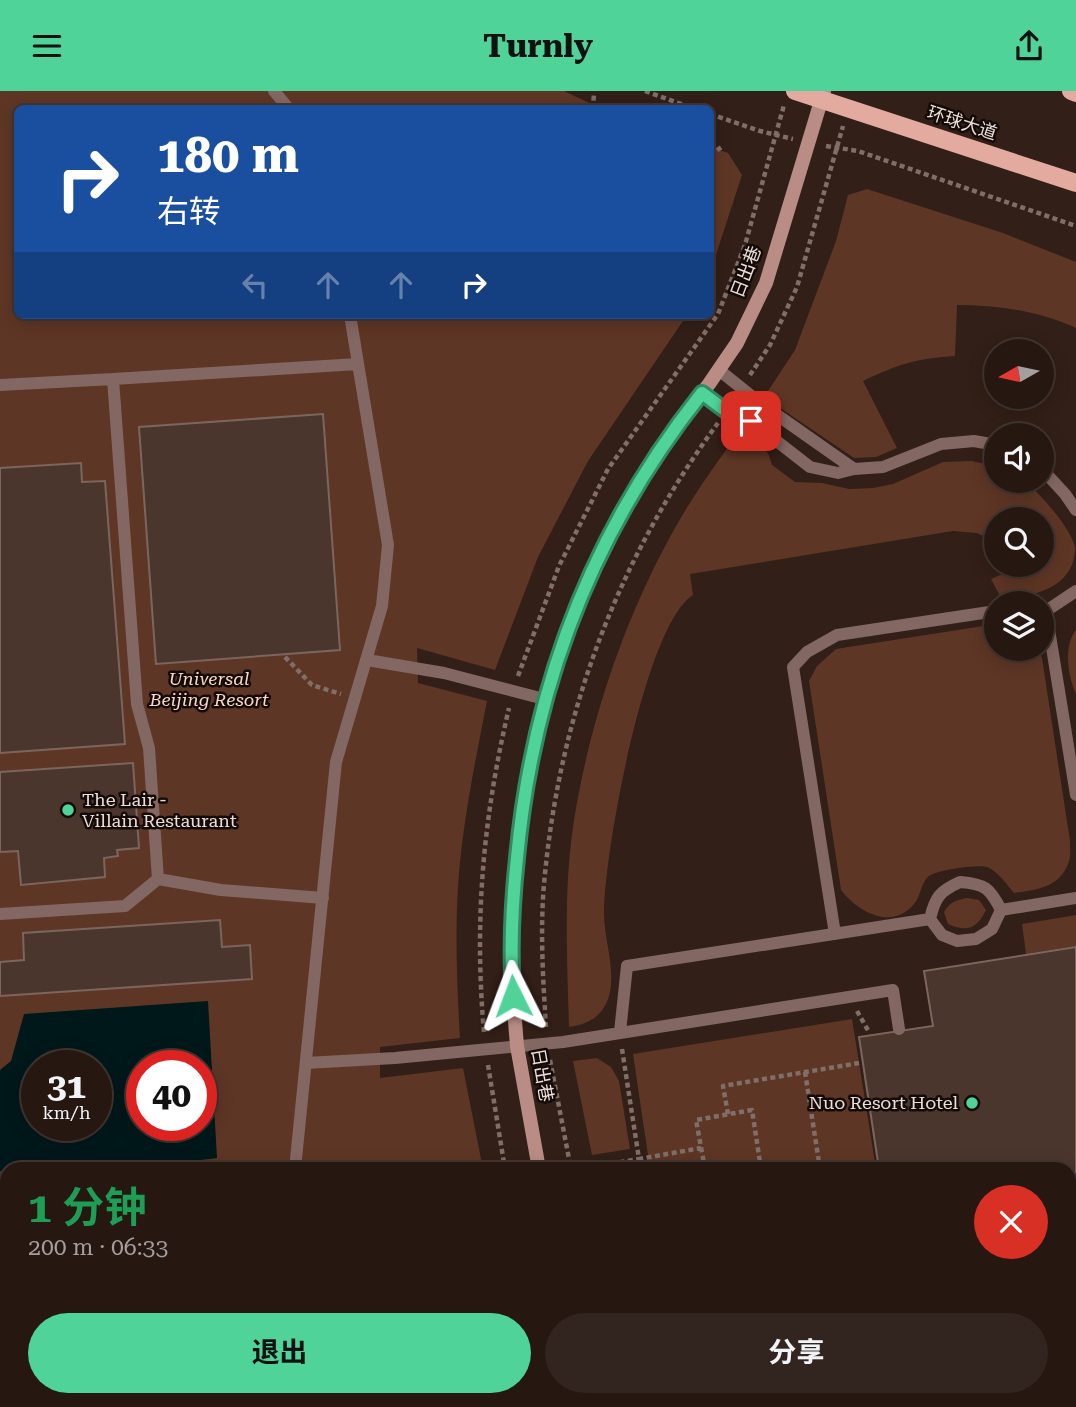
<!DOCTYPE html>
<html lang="zh">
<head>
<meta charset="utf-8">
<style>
  :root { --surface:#261711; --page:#32241f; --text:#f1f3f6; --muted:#a49f9f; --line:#423631; --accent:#4fd399 }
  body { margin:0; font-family:"Roboto Serif","Noto Sans SC",serif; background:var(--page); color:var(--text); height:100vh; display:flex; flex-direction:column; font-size:26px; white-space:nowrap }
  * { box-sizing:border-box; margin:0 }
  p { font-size:23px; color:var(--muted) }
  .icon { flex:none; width:38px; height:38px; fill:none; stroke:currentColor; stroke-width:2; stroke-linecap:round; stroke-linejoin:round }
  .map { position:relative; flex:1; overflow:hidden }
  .panel { position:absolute; left:0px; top:1071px; width:1076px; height:245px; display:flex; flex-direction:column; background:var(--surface); border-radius:21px 21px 0 0; box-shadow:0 4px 18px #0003,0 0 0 2px var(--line) }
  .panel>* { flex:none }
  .guide { position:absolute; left:14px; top:14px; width:700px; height:214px; border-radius:10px; box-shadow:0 4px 18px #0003,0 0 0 2px var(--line); background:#1a4fa0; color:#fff; overflow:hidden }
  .needle { width:46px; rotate:261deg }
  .buttons { position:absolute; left:984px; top:248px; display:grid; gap:14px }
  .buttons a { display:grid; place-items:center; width:70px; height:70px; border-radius:50%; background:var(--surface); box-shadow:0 4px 18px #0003,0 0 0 2px var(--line); font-size:35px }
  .speed { position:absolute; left:21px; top:959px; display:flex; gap:14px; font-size:35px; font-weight:700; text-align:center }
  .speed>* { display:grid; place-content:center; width:91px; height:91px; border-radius:50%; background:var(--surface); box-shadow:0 4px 18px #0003,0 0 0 2px var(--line); line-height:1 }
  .speed small { font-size:18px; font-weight:400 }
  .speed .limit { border:10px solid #d22; background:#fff; color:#111 }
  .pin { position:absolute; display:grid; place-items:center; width:60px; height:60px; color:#fff; margin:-30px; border-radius:14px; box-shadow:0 4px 10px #0006 }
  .me { position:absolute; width:77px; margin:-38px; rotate:357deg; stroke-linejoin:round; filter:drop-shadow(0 0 5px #0008) }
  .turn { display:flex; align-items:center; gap:24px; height:147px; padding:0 28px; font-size:32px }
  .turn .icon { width:91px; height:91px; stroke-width:2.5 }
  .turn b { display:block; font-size:49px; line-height:60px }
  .lanes { display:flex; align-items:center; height:66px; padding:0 28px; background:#0003; justify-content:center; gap:35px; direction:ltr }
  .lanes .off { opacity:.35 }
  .round { display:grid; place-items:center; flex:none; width:74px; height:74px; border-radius:37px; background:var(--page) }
  .head { display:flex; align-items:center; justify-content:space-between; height:119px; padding:0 28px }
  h1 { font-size:42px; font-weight:700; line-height:52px; color:#1e9e55 }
  .button { display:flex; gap:14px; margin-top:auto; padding:14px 28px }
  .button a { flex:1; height:80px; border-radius:42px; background:var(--accent); color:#111; font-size:28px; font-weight:700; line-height:80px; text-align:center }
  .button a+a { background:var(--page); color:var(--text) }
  header { display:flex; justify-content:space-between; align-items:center; height:91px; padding:0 28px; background:var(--accent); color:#111; font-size:32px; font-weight:700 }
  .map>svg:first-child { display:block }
  .green { fill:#5e3625; fill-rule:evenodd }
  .water { fill:#00181a; fill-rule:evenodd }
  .building { fill:#4a362d; stroke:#7c655c; stroke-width:2 }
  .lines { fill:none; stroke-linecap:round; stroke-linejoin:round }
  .path { stroke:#806f68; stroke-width:4.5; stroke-dasharray:5 3.5; stroke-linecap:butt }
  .lane { stroke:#836762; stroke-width:12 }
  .secondary { stroke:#b98d85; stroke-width:14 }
  .primary { stroke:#e3aaa0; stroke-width:18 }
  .route-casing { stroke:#338963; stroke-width:18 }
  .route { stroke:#4fd399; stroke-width:12 }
  .poi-dot { fill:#4fd399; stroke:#140b08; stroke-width:2.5 }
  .labels { text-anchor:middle; stroke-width:5; stroke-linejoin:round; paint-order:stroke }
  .street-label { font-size:18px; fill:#ebddd8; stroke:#140b08 }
  .park-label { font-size:18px; font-style:italic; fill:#fad7c8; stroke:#140b08 }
  .poi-label { font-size:18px; fill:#ebddd8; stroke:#140b08; text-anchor:start }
</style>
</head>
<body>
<header><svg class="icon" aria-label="menu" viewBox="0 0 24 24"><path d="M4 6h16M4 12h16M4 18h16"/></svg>Turnly<svg class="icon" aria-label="share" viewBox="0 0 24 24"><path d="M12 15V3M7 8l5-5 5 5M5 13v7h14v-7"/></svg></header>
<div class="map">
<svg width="1076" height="1316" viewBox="0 0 1076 1316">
  <rect width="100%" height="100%" fill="#321f17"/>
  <path class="green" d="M 0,0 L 564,0 L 600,17 L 18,18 L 18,224 L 687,224 L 588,370 L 538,466 L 495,579 L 417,557 L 418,592 L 487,610 C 475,672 462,733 458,796 C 455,846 457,896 460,947 L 380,956 L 380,987 L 463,977 L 483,1078 L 7,1078 L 7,1309 L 528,1309 L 529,1316 L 0,1316 ZM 37,975 L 96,975 L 96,1034 L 37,1034 ZM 142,975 L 201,975 L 201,1034 L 142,1034 Z
    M 711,56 L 728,62 L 742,84 L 711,179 Z
    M 867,98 L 1003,142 L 1076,171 L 1076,237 C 1039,220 997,214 957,214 L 955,265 C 918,267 896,274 863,290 L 897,357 L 876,366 L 854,367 L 764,306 L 795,259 L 836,150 L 848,104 Z
    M 740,340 L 768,362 L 772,374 L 795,391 L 822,392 L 849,398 L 873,397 L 893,393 L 943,371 L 971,370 L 996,375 L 996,390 L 1026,390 C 1042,406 1069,434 1075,456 C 1076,497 1029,509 1000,505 L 991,488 L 1014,478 L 1012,474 L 1041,474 L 1041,429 L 996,429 L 996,451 L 977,442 L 953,440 L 690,483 L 693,504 C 645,534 604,763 604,822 C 604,849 615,874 610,901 C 605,924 590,933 569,936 C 567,865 563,794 575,723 C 593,616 633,503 691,410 C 706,386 723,363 740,340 Z
    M 996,533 L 996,558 L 1038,558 L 1042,567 L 1070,750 C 1070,757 1071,767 1068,773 C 1059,797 1035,799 1014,802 C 1007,794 998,780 987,776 C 980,773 936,779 929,785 C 921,791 921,805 914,813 C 892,840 858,821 841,799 L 809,590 L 817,575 L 836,558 Z
    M 1076,539 L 1076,603 C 1068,586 1063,555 1076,539 Z
    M 967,807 L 979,809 L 986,819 C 977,837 968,842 948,833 L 944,821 C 950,811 956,809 967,807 Z
    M 1076,824 L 1076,855 L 1026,863 L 1022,833 Z
    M 852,928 L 876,1078 L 650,1078 L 633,963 Z
    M 597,967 L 611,976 L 619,990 L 630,1058 L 592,1064 L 573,970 Z
    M 1076,1225 L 1076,1314 L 1069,1271 L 1069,1232 Z
    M 640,1309 L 804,1309 L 809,1316 L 641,1316 Z
    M 824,1309 L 955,1309 L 956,1316 L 829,1316 Z"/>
  <path class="water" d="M 208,910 L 217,1067 L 131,1078 L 7,1078 L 7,1084 L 0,1080 L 0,979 L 11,970 L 24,923 ZM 37,975 L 96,975 L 96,1034 L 37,1034 ZM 142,975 L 201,975 L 201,1034 L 142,1034 Z"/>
  <path class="building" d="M 323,323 L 340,559 L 156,573 L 139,336 Z
    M 81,372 L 82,391 L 105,390 L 125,653 L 0,662 L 0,377 Z
    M 133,672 L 139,757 L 117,759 L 118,765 L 104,767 L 105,786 L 21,794 L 18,760 L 0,761 L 0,681 Z
    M 220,829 L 222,856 L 250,854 L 252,888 L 0,905 L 0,871 L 24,869 L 23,842 Z
    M 1076,856 L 1076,1123 L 1069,1124 L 1069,1078 L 879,1078 L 859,946 L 933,935 L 924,880 Z
    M 956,1309 L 1019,1309 L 1020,1316 L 957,1316 Z"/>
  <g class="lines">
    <path class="path" d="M 645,0 L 695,18
      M 593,18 L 594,2
      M 710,23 L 760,40 L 793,48
      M 826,55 L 858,60 L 1076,135
      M 710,64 L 723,55
      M 750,284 L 770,254 L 797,196 L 843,35
      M 285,566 L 312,594 L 341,603
      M 518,585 L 559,475 L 608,378 L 718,223 L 745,154 L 784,14
      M 857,920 L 869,941
      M 546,936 C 543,889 540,840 544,793 C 559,624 617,469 718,332
      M 484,941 C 474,829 483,727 509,617
      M 622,958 L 639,1068 L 701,1057
      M 550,969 L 571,1078
      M 488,974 L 505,1078
      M 805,981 L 820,1078
      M 728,1023 L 723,995 L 859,972
      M 586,1077 L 639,1068 L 641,1078
      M 705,1078 L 696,1029 L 752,1019 L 761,1078 L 759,1078
      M 1069,1212 L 1076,1210
      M 552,1309 L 553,1316
      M 615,1309 L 616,1316
      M 813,1309 L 818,1316
      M 189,1316 L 198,1309
      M 1050,1316 L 1069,1313"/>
    <path class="lane" d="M 274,0 L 289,18
      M 0,294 L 113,288
      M 702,302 L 726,320 L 751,330 L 810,376 L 838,382 L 854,378 L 760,312 L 719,279
      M 1041,377 L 1065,403 L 1076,419
      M 854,378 L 883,376 L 941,353 L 974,350 L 996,354
      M 1076,500 L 1046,520 L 1076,704
      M 367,569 L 444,582 L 544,608
      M 158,788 L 149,657 L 137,613 L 113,288 L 358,273
      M 960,791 C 985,793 990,797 1001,819 L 992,838 L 976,848 L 957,850 L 942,844 L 930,828 C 935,806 940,800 960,791 Z
      M 1001,819 L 1076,807
      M 0,823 L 125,815 L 158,788 L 221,799 L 323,807
      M 835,843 L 793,576 L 807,561 L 837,544 L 996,520
      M 620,941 L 627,875 L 930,828
      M 306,972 L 395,967 L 563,951 L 893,899 L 899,938
      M 295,1078 L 336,671 L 382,515 L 388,454 L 350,224
      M 229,1316 L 235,1309"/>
    <path class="secondary" d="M 539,1078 L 517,955 L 511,880 L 513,809 L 522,714 L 544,608 L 566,544 L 603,455 L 635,399 L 674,337 L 709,293 L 737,252 L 766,192 L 824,0
      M 582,1309 L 583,1316"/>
    <path class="primary" d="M 795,0 L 1076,92
      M 1071,0 L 1076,2"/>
  </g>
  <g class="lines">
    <g class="route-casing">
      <path id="route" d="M 513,905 C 510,859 512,813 517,767 C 533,595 594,438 702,302 L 726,320 L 751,330"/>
    </g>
    <use href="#route" class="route"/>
  </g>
  <g class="poi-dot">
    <circle cx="68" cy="719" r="7"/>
    <circle cx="972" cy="1012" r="7"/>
  </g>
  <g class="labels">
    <g class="street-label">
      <text transform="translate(962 32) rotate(18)" y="6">环球大道</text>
      <text transform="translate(746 181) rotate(-69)" y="6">日出巷</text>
      <text transform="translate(542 984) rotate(80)" y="6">日出巷</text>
    </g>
    <g class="park-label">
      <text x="209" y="594">Universal<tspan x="209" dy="21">Beijing Resort</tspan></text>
    </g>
    <g class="poi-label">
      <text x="82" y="715">The Lair -<tspan x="82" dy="21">Villain Restaurant</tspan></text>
      <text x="958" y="1018" text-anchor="end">Nuo Resort Hotel</text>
    </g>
  </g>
</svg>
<div class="buttons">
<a><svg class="needle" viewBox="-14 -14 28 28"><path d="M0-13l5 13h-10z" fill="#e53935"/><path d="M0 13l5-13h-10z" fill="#a49f9f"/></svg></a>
<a><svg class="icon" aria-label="sound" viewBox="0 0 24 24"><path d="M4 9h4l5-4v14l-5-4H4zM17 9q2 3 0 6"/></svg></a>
<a><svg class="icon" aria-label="search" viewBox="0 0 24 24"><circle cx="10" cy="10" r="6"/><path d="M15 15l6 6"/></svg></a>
<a><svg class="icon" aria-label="layers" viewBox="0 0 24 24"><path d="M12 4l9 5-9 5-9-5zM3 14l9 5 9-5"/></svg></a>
</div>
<div class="speed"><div>31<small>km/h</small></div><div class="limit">40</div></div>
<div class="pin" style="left:751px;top:330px;background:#d93025"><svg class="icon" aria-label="arrive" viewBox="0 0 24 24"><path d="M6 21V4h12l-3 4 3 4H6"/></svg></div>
<svg class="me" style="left:513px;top:905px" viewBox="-20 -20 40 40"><path d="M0-17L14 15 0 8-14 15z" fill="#4fd399" stroke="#fff" stroke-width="4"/></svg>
<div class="guide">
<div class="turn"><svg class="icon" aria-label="right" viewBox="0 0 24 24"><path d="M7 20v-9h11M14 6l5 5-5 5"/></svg><div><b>180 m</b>右转</div></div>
<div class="lanes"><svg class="icon off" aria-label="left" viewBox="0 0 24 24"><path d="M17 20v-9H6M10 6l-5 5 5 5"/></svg><svg class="icon off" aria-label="ahead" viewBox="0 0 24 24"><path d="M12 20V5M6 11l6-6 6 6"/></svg><svg class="icon off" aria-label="ahead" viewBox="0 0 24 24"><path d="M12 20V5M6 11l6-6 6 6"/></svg><svg class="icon" aria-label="right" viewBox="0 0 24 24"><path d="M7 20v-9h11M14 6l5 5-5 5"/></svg></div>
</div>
<section class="panel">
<div class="head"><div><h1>1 分钟</h1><p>200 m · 06:33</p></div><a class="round" style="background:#d93025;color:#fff"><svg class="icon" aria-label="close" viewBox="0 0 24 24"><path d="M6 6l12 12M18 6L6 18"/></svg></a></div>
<div class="button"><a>退出</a><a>分享</a></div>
</section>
</div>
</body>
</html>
